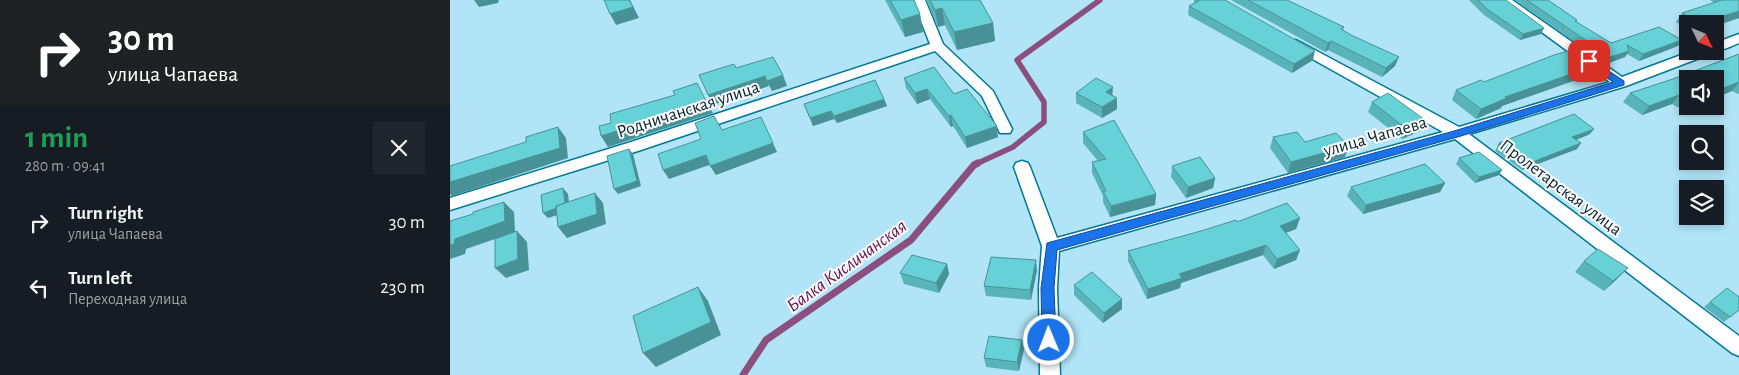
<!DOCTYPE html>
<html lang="en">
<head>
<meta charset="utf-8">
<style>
  :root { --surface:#171b24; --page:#20242c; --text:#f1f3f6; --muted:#9ea1a6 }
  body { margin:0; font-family:"Alegreya Sans",sans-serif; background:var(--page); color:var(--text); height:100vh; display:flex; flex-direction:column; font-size:19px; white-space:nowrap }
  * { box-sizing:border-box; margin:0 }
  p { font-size:16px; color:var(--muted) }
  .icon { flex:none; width:28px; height:28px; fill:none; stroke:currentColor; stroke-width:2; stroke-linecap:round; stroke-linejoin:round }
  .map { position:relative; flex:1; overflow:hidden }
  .details { display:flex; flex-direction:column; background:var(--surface); width:450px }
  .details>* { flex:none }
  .banner { background:#202124; color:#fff; overflow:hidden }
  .needle { width:32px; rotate:133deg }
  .controls { position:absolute; left:1229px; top:15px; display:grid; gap:10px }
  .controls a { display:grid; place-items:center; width:45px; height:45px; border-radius:0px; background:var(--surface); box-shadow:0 2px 8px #0003; font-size:25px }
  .pin { position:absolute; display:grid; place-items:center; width:42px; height:42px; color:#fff; margin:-21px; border-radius:10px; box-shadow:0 2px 8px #0006 }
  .me { position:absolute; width:55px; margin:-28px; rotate:359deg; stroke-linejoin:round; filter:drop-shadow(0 0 4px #0008) }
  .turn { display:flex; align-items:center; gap:18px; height:105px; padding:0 25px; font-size:22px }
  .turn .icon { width:65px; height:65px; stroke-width:2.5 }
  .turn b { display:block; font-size:35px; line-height:42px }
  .round { display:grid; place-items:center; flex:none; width:52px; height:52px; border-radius:0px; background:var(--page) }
  .head { display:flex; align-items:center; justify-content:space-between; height:85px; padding:0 25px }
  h1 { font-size:30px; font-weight:700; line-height:38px; color:#1e9e55 }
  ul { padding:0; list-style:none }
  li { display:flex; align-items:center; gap:15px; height:65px; padding:0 25px }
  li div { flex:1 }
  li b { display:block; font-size:19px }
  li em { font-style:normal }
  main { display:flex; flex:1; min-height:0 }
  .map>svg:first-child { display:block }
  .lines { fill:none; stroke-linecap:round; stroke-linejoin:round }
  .stream-far1 { stroke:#8a4e7f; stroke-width:5.5 }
  .stream { stroke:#8a4e7f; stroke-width:7 }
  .minor-casing { stroke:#017996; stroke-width:3 }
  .minor { fill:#fff; fill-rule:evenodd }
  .wall { fill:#59b4ba }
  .shaded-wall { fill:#489297 }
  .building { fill:#67d1d8; stroke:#489297 }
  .route { fill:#1a73e8; stroke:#114b97 }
  .labels { text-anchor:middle; stroke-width:4; stroke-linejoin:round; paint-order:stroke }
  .street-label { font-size:18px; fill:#06252e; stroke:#fbfbfb }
  .water-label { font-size:19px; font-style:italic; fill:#690a50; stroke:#fbfbfb }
</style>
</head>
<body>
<main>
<section class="details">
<div class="banner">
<div class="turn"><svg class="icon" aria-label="right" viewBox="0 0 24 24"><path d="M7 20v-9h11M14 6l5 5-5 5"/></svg><div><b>30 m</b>улица Чапаева</div></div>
</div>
<div class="head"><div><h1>1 min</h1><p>280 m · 09:41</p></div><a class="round"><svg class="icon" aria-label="close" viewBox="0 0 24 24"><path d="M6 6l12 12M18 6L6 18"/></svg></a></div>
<ul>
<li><svg class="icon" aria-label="right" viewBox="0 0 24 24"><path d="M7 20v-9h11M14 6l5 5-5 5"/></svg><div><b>Turn right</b><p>улица Чапаева</p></div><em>30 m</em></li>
<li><svg class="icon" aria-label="left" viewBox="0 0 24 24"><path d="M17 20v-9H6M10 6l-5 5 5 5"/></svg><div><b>Turn left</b><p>Переходная улица</p></div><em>230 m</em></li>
</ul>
</section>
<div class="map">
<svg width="1289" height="375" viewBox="0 0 1289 375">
  <rect width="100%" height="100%" fill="#b0e4f6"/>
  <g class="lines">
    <path class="stream-far1" d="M 526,164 L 563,147 L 594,122 L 594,102 L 567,60 L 650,0"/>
    <path class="stream" d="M 293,375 L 316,340 L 461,240 L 524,165 L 528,163"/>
    <g class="minor-casing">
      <path id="minor" d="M 463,0 L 475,0 L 493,44 L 543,91 L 562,129 L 560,133 L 550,133 L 532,96 L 485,51 L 191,150 L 0,210 L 0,198 L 181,142 L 480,44 Z
        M 1048,0 L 1062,0 L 1172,77 L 1242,51 L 1261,51 L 1260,54 L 1176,86 L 1019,134 L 1289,336 L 1289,356 L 1282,353 L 1005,139 L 609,251 L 607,288 L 610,375 L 590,375 L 589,288 L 592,246 L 564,167 L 566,163 L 572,161 L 578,163 L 580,167 L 607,238 L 993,132 L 841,47 L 839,44 L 841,41 L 846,40 L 1009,127 L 1160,82 Z
        M 1289,34 L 1289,43 C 1281,46 1271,52 1262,51 L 1265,51 L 1265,43 Z"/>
    </g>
    <use href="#minor" class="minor"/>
  </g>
  <path class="wall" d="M 435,0 L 464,0 L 470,14 L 473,32 L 455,37 Z
    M 476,0 L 530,0 L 543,23 L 545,41 L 507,50 L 495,25 L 488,27 Z
    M 744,0 L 775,0 L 863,60 L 842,73 L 738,15 L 739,6 L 744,3 Z
    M 781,0 L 837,0 L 894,27 L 893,30 L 945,66 L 932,77 L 878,50 L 875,52 Z
    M 1019,0 L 1056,0 L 1091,34 L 1070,40 L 1034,15 Z
    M 1065,0 L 1098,0 L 1127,20 L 1126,22 L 1161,43 L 1232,40 L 1228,46 L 1189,61 L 1177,54 L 1175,57 L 1156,64 Z
    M 1260,0 L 1289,0 L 1289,18 L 1265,26 L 1265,24 L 1238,24 L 1238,29 L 1226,22 L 1232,13 L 1264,3 Z
    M 1289,54 L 1289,94 L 1288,94 L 1282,91 L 1265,98 L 1265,79 L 1238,79 L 1238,103 L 1227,107 L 1222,104 L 1192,115 L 1173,102 L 1180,93 L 1223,79 Z
    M 1145,61 L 1152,67 L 1146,77 L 1123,81 L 1052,106 L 1051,108 L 1026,119 L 1002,100 L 1006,90 L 1034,82 Z
    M 454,78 L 504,94 L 548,137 L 517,148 L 503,126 L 501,127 L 480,99 L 467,104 L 456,88 Z
    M 626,93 L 662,95 L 667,98 L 667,109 L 652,118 L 626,103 Z
    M 434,99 L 437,106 L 387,123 L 384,119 L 363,126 L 354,104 Z
    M 922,102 L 970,131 L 952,139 L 918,112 Z
    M 633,132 L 706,194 L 705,205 L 660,217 L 653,202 L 653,196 L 642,173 L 642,162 L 648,161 L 633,143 Z
    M 1140,134 L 1126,140 L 1127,149 L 1072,170 L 1045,151 L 1049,143 Z
    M 823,137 L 895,157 L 838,173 L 820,148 Z
    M 1009,158 L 1052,170 L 1049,175 L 1025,183 L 1006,164 Z
    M 722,166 L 765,178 L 763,188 L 736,198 L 721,177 Z
    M 995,183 L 990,192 L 913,214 L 897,196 L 901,187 Z
    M 850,218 L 846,229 L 836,233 L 850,250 L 846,260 L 824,269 L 813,255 L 731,283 L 730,288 L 697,299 L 678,261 L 678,251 Z
    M 1134,261 L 1168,278 L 1154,291 L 1125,272 Z
    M 497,264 L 499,274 L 489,293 L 454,284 L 450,273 Z
    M 587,270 L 581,300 L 536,296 L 534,286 Z
    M 624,285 L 672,299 L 672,309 L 653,323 L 624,295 Z
    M 1260,302 L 1289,310 L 1274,322 L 1254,307 Z
    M 574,349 L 569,371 L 536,367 L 534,358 Z"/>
  <path class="shaded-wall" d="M 24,0 L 49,0 L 48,3 L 29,7 Z
    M 180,0 L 189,18 L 166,25 L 160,14 Z
    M 492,8 L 495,25 L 488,27 L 485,10 Z
    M 1289,11 L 1289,18 L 1265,26 L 1265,24 L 1250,24 Z
    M 470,14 L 473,32 L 455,37 L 451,20 Z
    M 543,23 L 545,41 L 507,50 L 504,32 Z
    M 1094,28 L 1091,34 L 1070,40 L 1073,34 Z
    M 1232,40 L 1228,46 L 1189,61 L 1193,54 Z
    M 881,41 L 878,50 L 875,52 L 878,43 Z
    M 865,51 L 863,60 L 842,73 L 844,64 Z
    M 1179,51 L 1175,57 L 1156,64 L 1160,57 Z
    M 949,57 L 945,66 L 932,77 L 936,68 Z
    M 1146,60 L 1140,69 L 1152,67 L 1146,77 L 1123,81 L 1052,106 L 1051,108 L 1026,119 L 1031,109 L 1055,97 Z
    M 333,75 L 337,86 L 322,91 L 317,81 Z
    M 315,76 L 319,86 L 263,105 L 258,95 Z
    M 1289,82 L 1282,91 L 1265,98 L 1265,93 L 1266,91 Z
    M 663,87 L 662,98 L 656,92 Z
    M 477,89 L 480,99 L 467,104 L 465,93 Z
    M 1229,95 L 1222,104 L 1192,115 L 1199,106 Z
    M 1238,97 L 1238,103 L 1227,107 L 1234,98 Z
    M 667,98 L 667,109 L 652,118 L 652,107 Z
    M 434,99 L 437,106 L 387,123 L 384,116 Z
    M 257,103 L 263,113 L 158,147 L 151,136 Z
    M 381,111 L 384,119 L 363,126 L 360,118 Z
    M 501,115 L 503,126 L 501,127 L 499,116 Z
    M 975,120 L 970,131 L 952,139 L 957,129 Z
    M 547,126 L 548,137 L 517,148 L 515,137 Z
    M 108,127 L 116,138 L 118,158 L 2,196 L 0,194 L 0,182 Z
    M 1144,129 L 1140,134 L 1119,143 L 1122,137 Z
    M 323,143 L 327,152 L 266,175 L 260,166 Z
    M 1131,143 L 1127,149 L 1072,170 L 1075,165 Z
    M 899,146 L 895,157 L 838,173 L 841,162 Z
    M 179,149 L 183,154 L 191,186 L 168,194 L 164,189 Z
    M 256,155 L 262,164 L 219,179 L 213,170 Z
    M 1052,170 L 1049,175 L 1025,183 L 1029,177 Z
    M 765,178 L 763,188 L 736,198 L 738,187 Z
    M 995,183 L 990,192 L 913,214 L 916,205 Z
    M 113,188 L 118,194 L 120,211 L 98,218 L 93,213 Z
    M 145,193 L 153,203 L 156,224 L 117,238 L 108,227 Z
    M 706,194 L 705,205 L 660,217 L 661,206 Z
    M 54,202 L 64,212 L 65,232 L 16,249 L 15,254 L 0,259 L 0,245 L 5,239 Z
    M 850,218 L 846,229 L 827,236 L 830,226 Z
    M 67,231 L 77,242 L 79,270 L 56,278 L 45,268 Z
    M 816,245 L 813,255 L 731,283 L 730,288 L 697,299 L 698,289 L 729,274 Z
    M 850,250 L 846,260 L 824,269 L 827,259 Z
    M 586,260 L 587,270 L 581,300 L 580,290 Z
    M 497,264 L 499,274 L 489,293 L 486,283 Z
    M 1178,268 L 1168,278 L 1154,291 L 1163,281 Z
    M 248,287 L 258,301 L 271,335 L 206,367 L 193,353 Z
    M 672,299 L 672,309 L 653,323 L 654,313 Z
    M 572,340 L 574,349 L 569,371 L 567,362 Z"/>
  <path class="building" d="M 154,0 L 179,0 L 183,7 L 160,14 Z
    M 440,0 L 464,0 L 470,14 L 451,20 Z
    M 480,0 L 530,0 L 543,23 L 504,32 L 492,8 L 485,10 Z
    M 748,0 L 775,0 L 865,51 L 844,64 L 739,6 L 749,1 Z
    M 798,0 L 837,0 L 894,27 L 891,29 L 901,35 L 949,57 L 936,68 L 881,41 L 878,43 Z
    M 1028,0 L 1056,0 L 1094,28 L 1073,34 L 1037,9 Z
    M 1077,0 L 1098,0 L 1127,20 L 1125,21 L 1161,43 L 1209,27 L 1232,40 L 1193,54 L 1177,45 L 1179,51 L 1160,57 Z
    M 1272,0 L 1289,0 L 1289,11 L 1251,23 L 1232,13 Z
    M 1130,48 L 1146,60 L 1144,61 L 1152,67 L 1130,71 L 1055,97 L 1057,98 L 1031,109 L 1006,90 L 1031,80 L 1034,82 L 1104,55 Z
    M 1289,54 L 1289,82 L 1266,91 L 1265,90 L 1265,79 L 1238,79 L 1238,97 L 1234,98 L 1229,95 L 1199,106 L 1180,93 L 1223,79 Z
    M 323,57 L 333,75 L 317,81 L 315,76 L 258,95 L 249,75 L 284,64 L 286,68 Z
    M 484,67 L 504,94 L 517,89 L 547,126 L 515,137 L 501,115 L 499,116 L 477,89 L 465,93 L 454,78 Z
    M 646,78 L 663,87 L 656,92 L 667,98 L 652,107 L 626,93 Z
    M 425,80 L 434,99 L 384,116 L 381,111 L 360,118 L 354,104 Z
    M 247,83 L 257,103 L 151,136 L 149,126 L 161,123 L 160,114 L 225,95 L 223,91 Z
    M 938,93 L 975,120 L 957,129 L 922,102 Z
    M 1124,114 L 1144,129 L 1122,137 L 1131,143 L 1075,165 L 1048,145 L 1051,144 L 1049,143 Z
    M 264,116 L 272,130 L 311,117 L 323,143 L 260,166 L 256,155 L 213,170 L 208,154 L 251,139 L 245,123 Z
    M 664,120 L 706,194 L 661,206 L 653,191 L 656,191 L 642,162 L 656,159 L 633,132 Z
    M 108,127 L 110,148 L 0,182 L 0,166 L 76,142 L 76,137 Z
    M 847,132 L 855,142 L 886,133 L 899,146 L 841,162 L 823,137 Z
    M 179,149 L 187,181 L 164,189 L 157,156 Z
    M 1029,152 L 1052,170 L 1029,177 L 1009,158 Z
    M 750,157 L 765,178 L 738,187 L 722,166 Z
    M 975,164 L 995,183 L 916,205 L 901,187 Z
    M 113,188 L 115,203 L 106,206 L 107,208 L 93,213 L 91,195 Z
    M 145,193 L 147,214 L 108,227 L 106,206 Z
    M 54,202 L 55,221 L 5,239 L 4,244 L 0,245 L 0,221 L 23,214 L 23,212 Z
    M 837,203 L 850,218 L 830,226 L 850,250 L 827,259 L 816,245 L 729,274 L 732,278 L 698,289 L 678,251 L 751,231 L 786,220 L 787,222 Z
    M 67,231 L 68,259 L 45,268 L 45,239 Z
    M 1148,249 L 1178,268 L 1163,281 L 1134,261 Z
    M 462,255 L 497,264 L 486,283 L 450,273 Z
    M 541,257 L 586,260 L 580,290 L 534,286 Z
    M 642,272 L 672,299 L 654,313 L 624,285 Z
    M 248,287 L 261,322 L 193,353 L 183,316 Z
    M 1277,288 L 1289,297 L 1289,310 L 1280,317 L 1260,302 Z
    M 539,336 L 572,340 L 567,362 L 534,358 Z"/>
  <path class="route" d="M 1139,58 L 1174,81 L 1174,85 L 1011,136 L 607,250 L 604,288 L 606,340 L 604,345 L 599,346 L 594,345 L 592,340 L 591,288 L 597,243 L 1004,131 L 1163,82 L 1136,63 L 1136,59 Z"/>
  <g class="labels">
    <g class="street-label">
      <text transform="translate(238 109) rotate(-18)" y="6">Родничанская улица</text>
      <text transform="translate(925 136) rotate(-16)" y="6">улица Чапаева</text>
      <text transform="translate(1111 187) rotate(37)" y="6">Пролетарская улица</text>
    </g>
    <g class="water-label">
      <text transform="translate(396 265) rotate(-36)" y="7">Балка Кисличанская</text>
    </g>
  </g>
</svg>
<div class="controls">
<a><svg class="needle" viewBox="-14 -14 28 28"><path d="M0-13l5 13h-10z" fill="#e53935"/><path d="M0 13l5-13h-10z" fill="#9ea1a6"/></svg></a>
<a><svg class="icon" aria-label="sound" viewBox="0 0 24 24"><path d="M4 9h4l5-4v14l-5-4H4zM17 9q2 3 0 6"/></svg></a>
<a><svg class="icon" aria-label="search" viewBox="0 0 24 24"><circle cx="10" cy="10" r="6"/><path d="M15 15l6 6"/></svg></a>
<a><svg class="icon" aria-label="layers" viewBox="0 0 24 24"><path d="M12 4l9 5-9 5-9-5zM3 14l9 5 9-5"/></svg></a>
</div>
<div class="pin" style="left:1139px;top:61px;background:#d93025"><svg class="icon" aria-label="arrive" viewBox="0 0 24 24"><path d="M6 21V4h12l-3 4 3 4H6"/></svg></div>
<svg class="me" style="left:599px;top:340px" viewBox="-20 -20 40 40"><circle r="17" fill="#1a73e8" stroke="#fff" stroke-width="3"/><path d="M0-11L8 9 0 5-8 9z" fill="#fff"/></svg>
</div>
</main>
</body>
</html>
